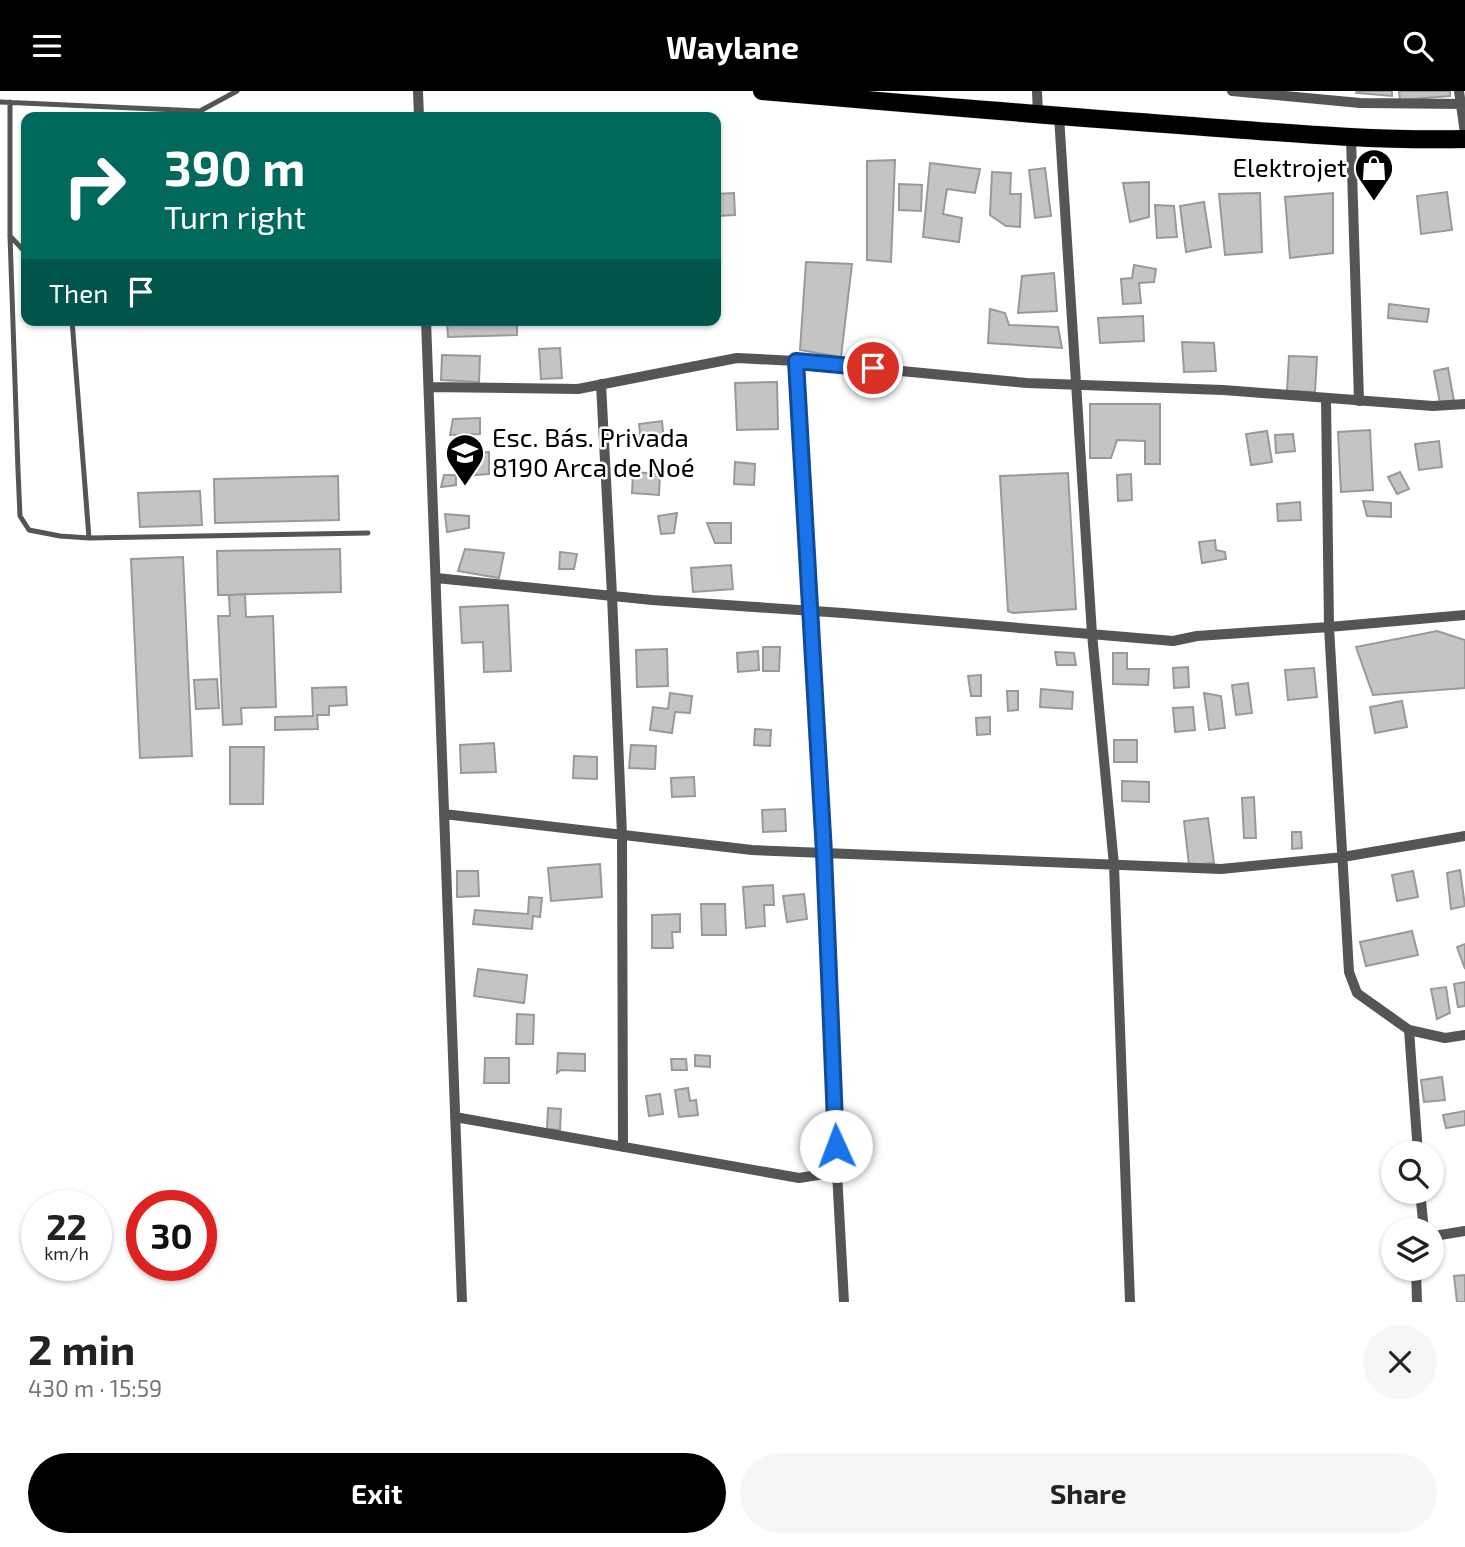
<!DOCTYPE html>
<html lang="en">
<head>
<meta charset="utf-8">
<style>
  :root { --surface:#fff; --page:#f6f6f6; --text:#222; --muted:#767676; --accent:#000 }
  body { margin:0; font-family:"Exo 2",sans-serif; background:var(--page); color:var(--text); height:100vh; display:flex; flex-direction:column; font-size:26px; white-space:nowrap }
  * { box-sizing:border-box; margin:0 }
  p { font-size:23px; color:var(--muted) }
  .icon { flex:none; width:38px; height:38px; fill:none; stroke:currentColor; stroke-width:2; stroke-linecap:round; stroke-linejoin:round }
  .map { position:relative; height:1211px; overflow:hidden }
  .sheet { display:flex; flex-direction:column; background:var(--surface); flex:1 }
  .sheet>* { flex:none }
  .hud { position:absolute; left:21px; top:21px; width:700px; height:214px; border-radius:14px; box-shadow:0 2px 5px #0004; background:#00695c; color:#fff; overflow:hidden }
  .fabs { position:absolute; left:1381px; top:1050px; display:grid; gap:14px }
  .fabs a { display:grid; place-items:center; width:63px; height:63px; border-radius:50%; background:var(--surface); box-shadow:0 2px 5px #0004; font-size:35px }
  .speed { position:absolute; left:21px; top:1099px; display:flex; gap:14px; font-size:35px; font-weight:700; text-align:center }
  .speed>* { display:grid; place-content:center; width:91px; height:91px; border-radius:50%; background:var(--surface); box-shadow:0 2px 5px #0004; line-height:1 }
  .speed small { font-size:18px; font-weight:400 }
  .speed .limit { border:10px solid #d22; background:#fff; color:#111 }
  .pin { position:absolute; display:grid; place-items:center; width:60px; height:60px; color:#fff; margin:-30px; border:4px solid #fff; border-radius:50%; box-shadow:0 2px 7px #0007 }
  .me { position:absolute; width:77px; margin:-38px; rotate:358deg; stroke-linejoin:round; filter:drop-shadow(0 0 5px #0008) }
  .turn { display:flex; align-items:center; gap:24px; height:147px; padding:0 28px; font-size:32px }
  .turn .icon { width:91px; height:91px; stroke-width:2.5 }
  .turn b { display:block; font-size:49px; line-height:60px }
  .then { display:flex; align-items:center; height:66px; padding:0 28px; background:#0003; gap:14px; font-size:26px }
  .round { display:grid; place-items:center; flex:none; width:74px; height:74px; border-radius:37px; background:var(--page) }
  .headline { display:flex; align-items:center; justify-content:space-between; height:119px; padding:0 28px }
  h1 { font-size:42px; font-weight:700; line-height:52px }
  .cta { display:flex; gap:14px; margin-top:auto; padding:14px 28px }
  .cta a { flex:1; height:80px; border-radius:42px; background:var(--accent); color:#fff; font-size:28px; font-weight:700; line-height:80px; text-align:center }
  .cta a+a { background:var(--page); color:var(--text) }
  header { display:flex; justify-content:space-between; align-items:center; height:91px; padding:0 28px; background:var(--accent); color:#fff; font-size:32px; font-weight:700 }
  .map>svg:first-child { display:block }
  .building { fill:#c4c4c4; stroke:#999; stroke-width:2 }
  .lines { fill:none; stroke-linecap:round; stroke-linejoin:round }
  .trunk-casing { stroke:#dbdbdb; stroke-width:19 }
  .service { stroke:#555; stroke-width:5 }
  .minor { stroke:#555; stroke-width:10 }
  .trunk { stroke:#000; stroke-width:18 }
  .route-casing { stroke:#114b97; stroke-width:18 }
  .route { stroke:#1a73e8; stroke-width:12 }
  .labels { text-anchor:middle; stroke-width:5; stroke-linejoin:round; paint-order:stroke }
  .poi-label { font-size:26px; fill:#000; stroke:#fff; text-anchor:end }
</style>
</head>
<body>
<header><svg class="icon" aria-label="menu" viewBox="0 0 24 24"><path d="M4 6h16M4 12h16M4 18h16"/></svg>Waylane<svg class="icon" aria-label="search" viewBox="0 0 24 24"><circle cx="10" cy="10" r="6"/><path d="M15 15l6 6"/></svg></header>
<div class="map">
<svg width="1465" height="1211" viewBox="0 0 1465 1211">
  <rect width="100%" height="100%" fill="#fff"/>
  <path class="building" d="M 1357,0 L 1392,0 L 1392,5 L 1356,2 Z
    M 1399,0 L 1450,0 L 1450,5 L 1400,9 Z
    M 895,69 L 891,171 L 867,169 L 867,70 Z
    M 930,72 L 980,78 L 975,102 L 947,98 L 943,123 L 962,127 L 959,151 L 923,146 Z
    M 1045,77 L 1051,125 L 1035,127 L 1029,79 Z
    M 992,81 L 1011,82 L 1010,103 L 1021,103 L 1020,136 L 1006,135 L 990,124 Z
    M 1149,91 L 1149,126 L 1130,131 L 1123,92 Z
    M 899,93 L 922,94 L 921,120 L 899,119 Z
    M 1447,101 L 1452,139 L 1421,143 L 1417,105 Z
    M 734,102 L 735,124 L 716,125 L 716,103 Z
    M 1260,102 L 1262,161 L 1225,164 L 1219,103 Z
    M 1333,102 L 1333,162 L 1290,167 L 1285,106 Z
    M 1204,111 L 1211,156 L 1186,161 L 1180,115 Z
    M 1155,114 L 1174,115 L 1177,146 L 1157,147 Z
    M 806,171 L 852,173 L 841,266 L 800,259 Z
    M 1134,174 L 1156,178 L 1154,191 L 1139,192 L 1141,212 L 1123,213 L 1121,188 L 1132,187 Z
    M 1054,182 L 1057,220 L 1018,222 L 1022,185 Z
    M 1389,213 L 1429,218 L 1427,231 L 1388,227 Z
    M 990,218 L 1005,222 L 1009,234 L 1058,236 L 1062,257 L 988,252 Z
    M 1143,225 L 1144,250 L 1100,252 L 1098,227 Z
    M 447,229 L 517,229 L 517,244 L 448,246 Z
    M 1182,251 L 1214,252 L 1216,280 L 1184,281 Z
    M 560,257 L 562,287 L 541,288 L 539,258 Z
    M 442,264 L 480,265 L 479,291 L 441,289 Z
    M 1289,265 L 1317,266 L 1315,301 L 1287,300 Z
    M 1448,277 L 1454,310 L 1440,312 L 1434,280 Z
    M 777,291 L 778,338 L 737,339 L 735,292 Z
    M 1090,313 L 1160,313 L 1160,373 L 1145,373 L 1145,350 L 1117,349 L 1111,367 L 1090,367 Z
    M 480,327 L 480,343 L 450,344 L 453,328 Z
    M 662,330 L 664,349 L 641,351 L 639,333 Z
    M 1370,339 L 1373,399 L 1341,401 L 1338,341 Z
    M 1267,340 L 1272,371 L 1251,374 L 1246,343 Z
    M 1293,343 L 1295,360 L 1276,362 L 1275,344 Z
    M 1439,350 L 1442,376 L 1419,379 L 1415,353 Z
    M 489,361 L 489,383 L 462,385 L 457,362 Z
    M 735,371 L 755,373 L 754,394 L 734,393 Z
    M 633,381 L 660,383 L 659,404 L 632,402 Z
    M 1400,381 L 1409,398 L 1397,403 L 1388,386 Z
    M 1068,382 L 1076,518 L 1013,522 L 1008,520 L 1000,385 Z
    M 1131,383 L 1132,409 L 1118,410 L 1117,384 Z
    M 444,384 L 456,384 L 456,394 L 441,396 Z
    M 338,385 L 339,429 L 215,432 L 214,388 Z
    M 200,400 L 202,434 L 140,436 L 138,402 Z
    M 1363,410 L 1391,412 L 1391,426 L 1367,425 Z
    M 1300,411 L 1301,429 L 1278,430 L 1277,413 Z
    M 677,422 L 674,442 L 661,443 L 658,425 Z
    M 445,423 L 469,425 L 469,437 L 447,441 Z
    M 707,432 L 731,432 L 731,452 L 715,452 Z
    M 1215,449 L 1216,459 L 1225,461 L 1226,468 L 1202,472 L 1199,451 Z
    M 340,458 L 341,501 L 218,504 L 217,460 Z
    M 465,458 L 504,462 L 499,487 L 458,480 Z
    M 560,461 L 577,463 L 574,478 L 559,478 Z
    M 183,466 L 192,665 L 140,667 L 131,468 Z
    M 731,474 L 733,498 L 693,501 L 691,477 Z
    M 245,503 L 246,526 L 273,525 L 276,616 L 241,617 L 242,633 L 223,634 L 218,525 L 230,525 L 229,504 Z
    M 508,514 L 511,580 L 484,581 L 483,551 L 462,552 L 460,516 Z
    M 1437,540 L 1465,549 L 1465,597 L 1373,604 L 1356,556 Z
    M 763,556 L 780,556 L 779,580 L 763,580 Z
    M 667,558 L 668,595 L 637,596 L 636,559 Z
    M 758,560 L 759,579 L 738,581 L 737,562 Z
    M 1055,561 L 1074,562 L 1076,574 L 1057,574 Z
    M 1113,562 L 1127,562 L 1127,578 L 1149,578 L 1148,594 L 1113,593 Z
    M 1188,576 L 1189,596 L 1174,597 L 1173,577 Z
    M 1314,577 L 1317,606 L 1288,609 L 1285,579 Z
    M 981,584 L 981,605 L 971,605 L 968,585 Z
    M 217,588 L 219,617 L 196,618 L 194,589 Z
    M 1248,592 L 1252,622 L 1236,624 L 1232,594 Z
    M 346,596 L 347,614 L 329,615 L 329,624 L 317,624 L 318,638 L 275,639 L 275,626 L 313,625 L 312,597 Z
    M 1041,598 L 1073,601 L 1072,618 L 1040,616 Z
    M 1007,600 L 1018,600 L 1018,619 L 1008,620 Z
    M 670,602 L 692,605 L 690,622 L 675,621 L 672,642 L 650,639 L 653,616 L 668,618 Z
    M 1204,602 L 1221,605 L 1225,637 L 1209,639 Z
    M 1402,610 L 1407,636 L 1375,642 L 1370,616 Z
    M 1193,616 L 1195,639 L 1175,641 L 1173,617 Z
    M 990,626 L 990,643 L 977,644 L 976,627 Z
    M 755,638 L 771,639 L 770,655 L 754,654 Z
    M 1114,649 L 1137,649 L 1137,671 L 1114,671 Z
    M 494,652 L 496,681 L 461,682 L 460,654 Z
    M 631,654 L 656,655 L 655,678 L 629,677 Z
    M 230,656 L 264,656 L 263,713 L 230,713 Z
    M 574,665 L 597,666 L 597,688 L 573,687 Z
    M 694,686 L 695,705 L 672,706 L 671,687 Z
    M 1122,690 L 1149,691 L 1149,711 L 1122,710 Z
    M 1254,706 L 1256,747 L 1244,747 L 1242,707 Z
    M 785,718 L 786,740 L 763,741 L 762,719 Z
    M 1208,727 L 1214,772 L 1189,774 L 1184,730 Z
    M 1292,741 L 1301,741 L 1302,757 L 1292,758 Z
    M 600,773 L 602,806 L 551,810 L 548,777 Z
    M 1460,779 L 1465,815 L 1451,818 L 1447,782 Z
    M 457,780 L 478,780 L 479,805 L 457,806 Z
    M 1413,780 L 1418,806 L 1397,810 L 1392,784 Z
    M 773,794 L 774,814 L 764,814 L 765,835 L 746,837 L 743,796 Z
    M 804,803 L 807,828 L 787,831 L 783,805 Z
    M 529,806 L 542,807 L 540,826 L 533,825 L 532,838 L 473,833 L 475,819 L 528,823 Z
    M 701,813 L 725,813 L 726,844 L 702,844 Z
    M 680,823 L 680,841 L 672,841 L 673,857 L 652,857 L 652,824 Z
    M 1412,840 L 1418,864 L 1366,875 L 1360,851 Z
    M 1465,853 L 1465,878 L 1457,856 Z
    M 478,878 L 527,884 L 524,912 L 474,905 Z
    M 1465,891 L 1465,915 L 1458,916 L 1454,893 Z
    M 1446,896 L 1450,922 L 1437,928 L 1431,898 Z
    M 517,923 L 534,924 L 533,953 L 516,953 Z
    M 558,962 L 585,963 L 585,980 L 561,979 L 557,982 Z
    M 695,964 L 710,965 L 710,976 L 695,975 Z
    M 485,967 L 509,967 L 509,992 L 484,992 Z
    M 671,968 L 686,968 L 687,979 L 672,979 Z
    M 1442,986 L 1445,1009 L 1424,1011 L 1421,989 Z
    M 688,997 L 690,1010 L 696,1009 L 698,1024 L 679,1026 L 675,999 Z
    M 660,1003 L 663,1023 L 649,1025 L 646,1005 Z
    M 548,1017 L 561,1018 L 560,1039 L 547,1038 Z
    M 1465,1020 L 1465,1034 L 1446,1037 L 1443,1024 Z
    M 1465,1184 L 1465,1211 L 1457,1211 L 1454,1185 Z"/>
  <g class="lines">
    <g class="trunk-casing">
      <path id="trunk" d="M 762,0 C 901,12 1040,24 1179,34 C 1275,41 1369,50 1465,48"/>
    </g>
    <path class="service" d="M 0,11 L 200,20 L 237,0
      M 10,11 L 10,145 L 18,379 L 20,425 L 29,439 L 60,445 L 89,447 L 368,442
      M 10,145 L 26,162
      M 72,229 L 89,447"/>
    <path class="minor" d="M 418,0 L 419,26
      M 1037,0 L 1038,23
      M 1232,0 L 1360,12 L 1465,13
      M 1459,0 L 1465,42
      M 1059,25 L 1092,543 L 1114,774 L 1130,1211
      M 1351,47 L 1359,310
      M 426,229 L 462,1211
      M 601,293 L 612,504 L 622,744 L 623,1056
      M 429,296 L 578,298 L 737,267 L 796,270 L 1027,292 L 1223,299 L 1433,315 L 1465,313
      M 1326,307 L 1329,536 L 1349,881 L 1357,902 L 1409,939 L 1445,947 L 1465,944
      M 436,487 L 652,509 L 843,522 L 1173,550 L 1197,545 L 1329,536 L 1465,524
      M 444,723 L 752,759 L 1221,778 L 1343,766 L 1465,745
      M 1409,939 L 1418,1062
      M 455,1026 L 799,1087 L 837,1081 L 823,762 L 796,270
      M 837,1081 L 844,1211
      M 1420,1101 L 1424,1139
      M 1432,1144 L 1434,1145 L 1465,1140
      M 1416,1178 L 1417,1211"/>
    <use href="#trunk" class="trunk"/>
  </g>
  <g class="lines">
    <g class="route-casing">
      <path id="route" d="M 836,1055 L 824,762 L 796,270 L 873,277"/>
    </g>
    <use href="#route" class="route"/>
  </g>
  <defs>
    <g id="shop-pin" transform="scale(2.0125)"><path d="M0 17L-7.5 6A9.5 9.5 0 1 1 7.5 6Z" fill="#000" stroke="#fff"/><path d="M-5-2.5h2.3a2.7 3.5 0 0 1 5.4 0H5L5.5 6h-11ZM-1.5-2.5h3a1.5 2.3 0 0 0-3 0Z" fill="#fff"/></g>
    <g id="school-pin" transform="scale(2.0125)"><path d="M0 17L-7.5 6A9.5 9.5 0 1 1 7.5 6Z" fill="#000" stroke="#fff"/><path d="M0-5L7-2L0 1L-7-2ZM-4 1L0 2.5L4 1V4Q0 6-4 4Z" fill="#fff"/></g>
  </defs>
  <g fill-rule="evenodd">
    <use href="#shop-pin" x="1374" y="77"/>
    <use href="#school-pin" x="465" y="362"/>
  </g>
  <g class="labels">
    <g class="poi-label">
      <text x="1347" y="86">Elektrojet</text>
      <text x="492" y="356" text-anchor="start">Esc. Bás. Privada<tspan x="492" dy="30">8190 Arca de Noé</tspan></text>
    </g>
  </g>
</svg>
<div class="fabs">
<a><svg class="icon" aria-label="search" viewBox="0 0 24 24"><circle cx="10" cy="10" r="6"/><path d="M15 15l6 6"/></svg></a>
<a><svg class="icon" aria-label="layers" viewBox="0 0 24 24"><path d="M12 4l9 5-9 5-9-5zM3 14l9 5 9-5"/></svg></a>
</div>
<div class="speed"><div>22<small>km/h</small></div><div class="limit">30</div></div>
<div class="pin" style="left:873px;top:277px;background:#d93025"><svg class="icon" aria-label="arrive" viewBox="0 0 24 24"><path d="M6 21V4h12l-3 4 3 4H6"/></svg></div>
<svg class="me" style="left:836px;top:1055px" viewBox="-20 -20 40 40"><circle r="19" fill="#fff"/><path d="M0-13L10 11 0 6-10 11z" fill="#1a73e8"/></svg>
<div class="hud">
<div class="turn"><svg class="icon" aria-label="right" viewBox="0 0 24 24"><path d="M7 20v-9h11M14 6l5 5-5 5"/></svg><div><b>390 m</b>Turn right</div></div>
<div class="then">Then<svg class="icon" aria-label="arrive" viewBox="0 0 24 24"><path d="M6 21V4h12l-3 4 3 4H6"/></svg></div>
</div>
</div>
<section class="sheet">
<div class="headline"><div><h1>2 min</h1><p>430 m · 15:59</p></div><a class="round"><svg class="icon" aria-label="close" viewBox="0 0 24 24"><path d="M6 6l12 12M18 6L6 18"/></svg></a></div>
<div class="cta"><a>Exit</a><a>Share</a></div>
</section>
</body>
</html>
